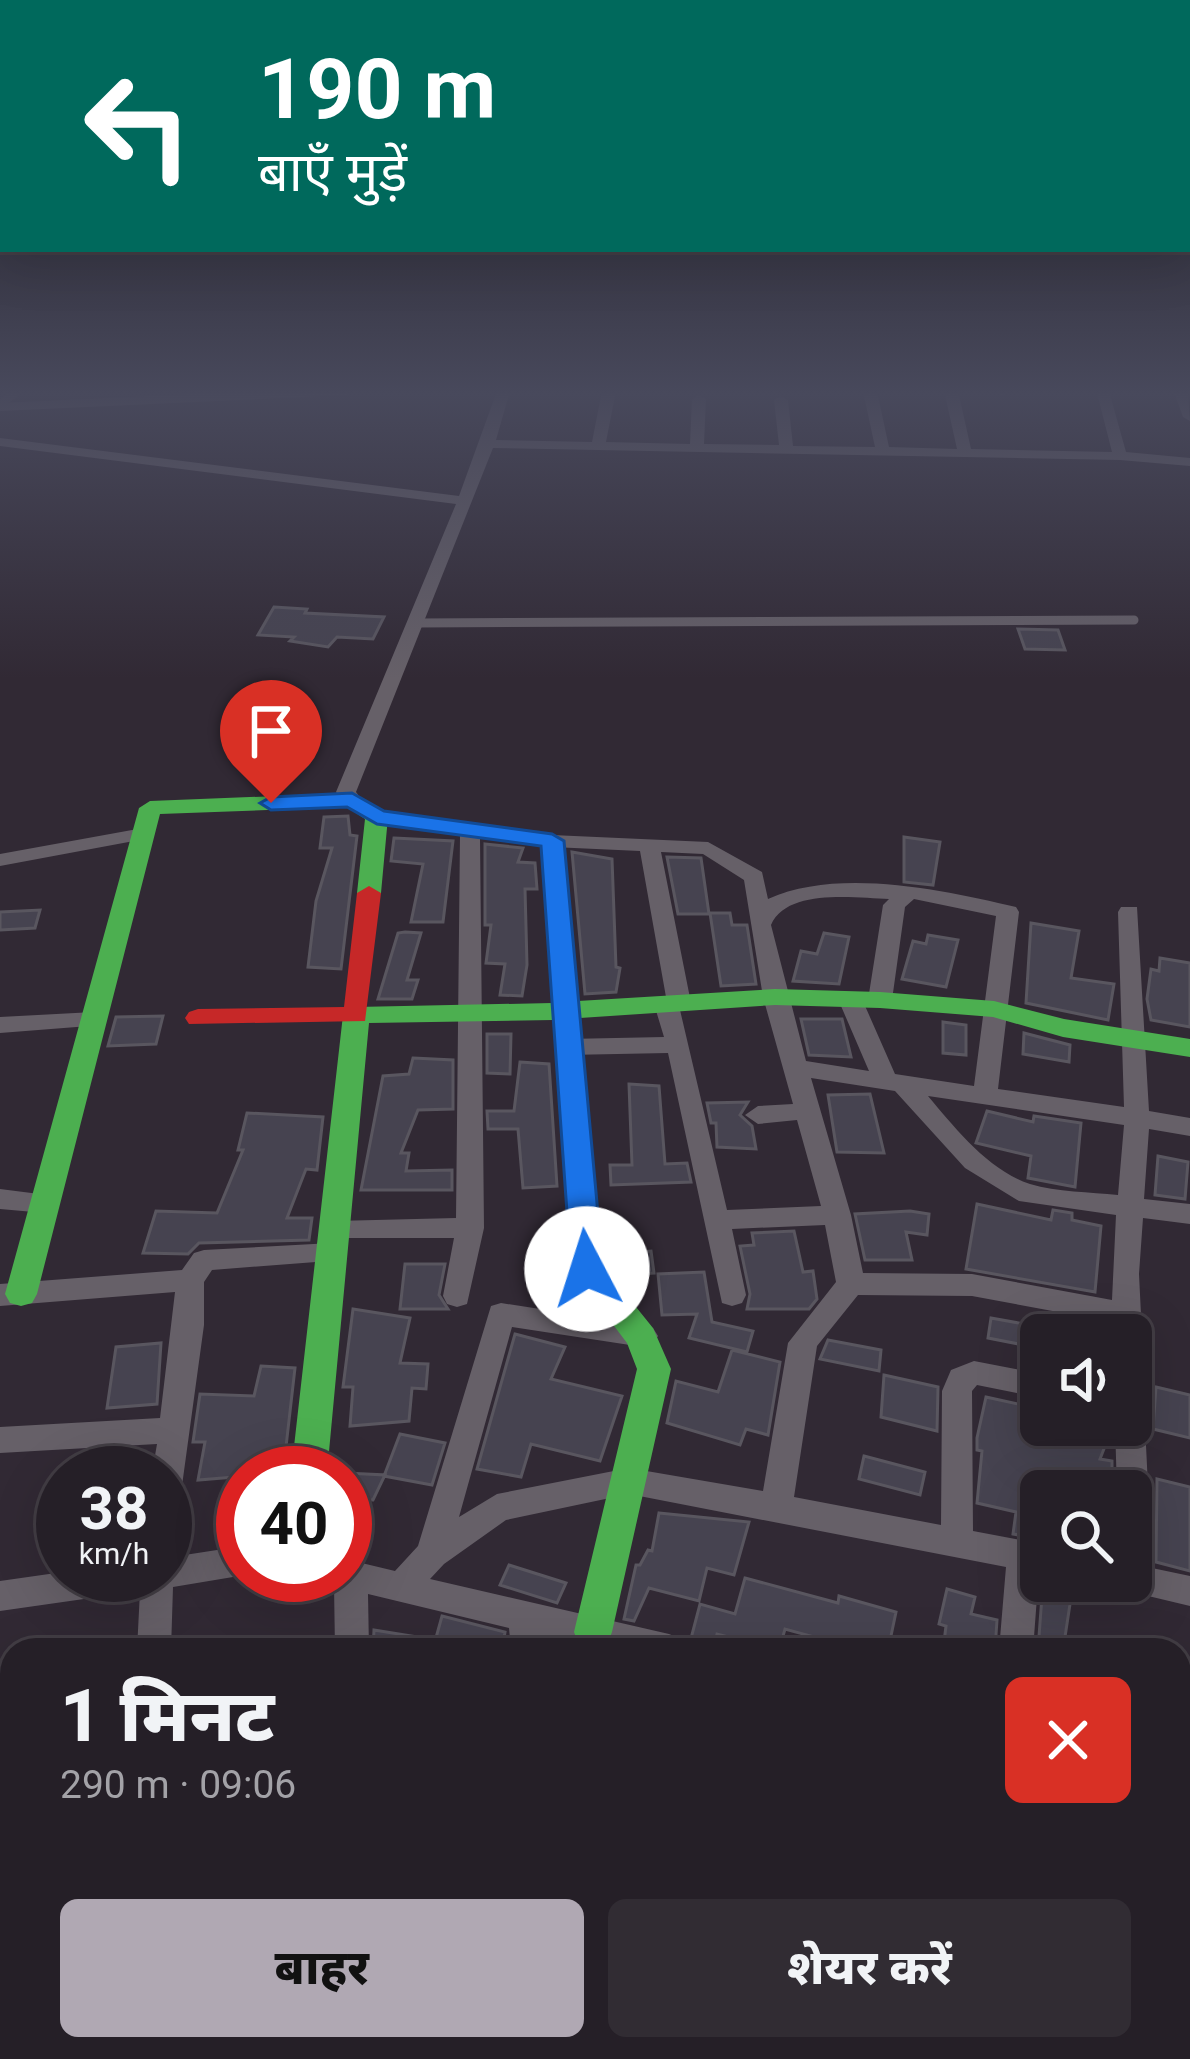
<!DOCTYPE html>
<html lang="hi">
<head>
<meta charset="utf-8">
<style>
  :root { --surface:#251f27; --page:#312c33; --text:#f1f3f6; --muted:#a3a2a7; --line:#423d44; --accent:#b0a8b3 }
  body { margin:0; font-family:Roboto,"Noto Sans Devanagari",sans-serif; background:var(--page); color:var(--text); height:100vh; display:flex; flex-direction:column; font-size:45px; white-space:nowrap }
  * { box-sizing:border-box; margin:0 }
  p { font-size:39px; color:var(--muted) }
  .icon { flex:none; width:66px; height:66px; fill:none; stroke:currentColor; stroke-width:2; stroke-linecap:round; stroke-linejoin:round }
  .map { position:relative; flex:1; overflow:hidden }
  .drawer { position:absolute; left:0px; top:1638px; width:1191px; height:423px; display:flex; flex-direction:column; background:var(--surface); border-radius:36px 36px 0 0; box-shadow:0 12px 48px #0002,0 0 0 3px var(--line) }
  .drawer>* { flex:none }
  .hud { position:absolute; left:0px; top:0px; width:1191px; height:252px; box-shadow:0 12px 48px #0002,0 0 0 3px var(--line); background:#00695c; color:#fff; overflow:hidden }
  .controls { position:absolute; left:1020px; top:1314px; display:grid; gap:24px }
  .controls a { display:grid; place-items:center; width:132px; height:132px; border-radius:18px; background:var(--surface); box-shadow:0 12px 48px #0002,0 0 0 3px var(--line); font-size:60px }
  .speed { position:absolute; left:36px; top:1446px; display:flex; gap:24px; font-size:60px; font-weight:700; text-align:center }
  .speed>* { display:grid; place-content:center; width:156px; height:156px; border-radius:50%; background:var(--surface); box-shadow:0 12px 48px #0002,0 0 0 3px var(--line); line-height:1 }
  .speed small { font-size:30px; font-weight:400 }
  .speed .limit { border:18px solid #d22; background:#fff; color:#111 }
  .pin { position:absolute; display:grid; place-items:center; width:102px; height:102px; color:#fff; margin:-123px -51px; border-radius:50% 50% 50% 0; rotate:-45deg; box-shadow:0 0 12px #0007 }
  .pin .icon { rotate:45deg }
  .me { position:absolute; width:132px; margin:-66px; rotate:355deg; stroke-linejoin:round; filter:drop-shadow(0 0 9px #0008) }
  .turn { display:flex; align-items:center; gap:42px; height:252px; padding:0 60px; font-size:54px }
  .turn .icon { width:156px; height:156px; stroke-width:2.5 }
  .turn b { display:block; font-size:84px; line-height:102px }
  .round { display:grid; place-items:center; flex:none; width:126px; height:126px; border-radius:18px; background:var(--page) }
  .overview { display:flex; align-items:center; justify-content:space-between; height:204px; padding:0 60px }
  h1 { font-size:72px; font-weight:800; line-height:90px }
  .primary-button { display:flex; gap:24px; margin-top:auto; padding:24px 60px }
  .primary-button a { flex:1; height:138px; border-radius:18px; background:var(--accent); color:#111; font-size:48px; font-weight:800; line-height:138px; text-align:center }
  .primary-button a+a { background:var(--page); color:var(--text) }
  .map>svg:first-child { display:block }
  .building { fill:#464350; stroke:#59565f; stroke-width:3 }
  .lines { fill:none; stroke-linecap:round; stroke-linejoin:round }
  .lane-far1 { stroke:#666068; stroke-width:8 }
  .lane { stroke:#666068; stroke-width:9 }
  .street { fill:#666068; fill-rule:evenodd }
  .fast { fill:#4caf50; fill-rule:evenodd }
  .jam { fill:#c62828; fill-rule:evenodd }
  .route { fill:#1a73e8; stroke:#114b97; stroke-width:3 }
</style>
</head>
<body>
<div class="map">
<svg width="1190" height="2059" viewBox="0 0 1190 2059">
  <rect width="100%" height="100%" fill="#312934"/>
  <path class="building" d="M 274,607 L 307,609 L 305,613 L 384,617 L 373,639 L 337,637 L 328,647 L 290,641 L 294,637 L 258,635 Z
    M 1018,629 L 1058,630 L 1065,650 L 1025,649 Z
    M 324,817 L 348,816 L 350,835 L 357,836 L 341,969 L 308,967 L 316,901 L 332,848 L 320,848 Z
    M 904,837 L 940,842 L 933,885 L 904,882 Z
    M 394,838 L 453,841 L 443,922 L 411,922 L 423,864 L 391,861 Z
    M 485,844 L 523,848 L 518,862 L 535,863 L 537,889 L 525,889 L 527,965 L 522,996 L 500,995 L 505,964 L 486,963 L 491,925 L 485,925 Z
    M 572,852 L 612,859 L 616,967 L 620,968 L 616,992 L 585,994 Z
    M 667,857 L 701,858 L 709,914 L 678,914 Z
    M 40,910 L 35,928 L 0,930 L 0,912 Z
    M 710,913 L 730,913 L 732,925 L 747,925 L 756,984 L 721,986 Z
    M 1031,923 L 1079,931 L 1071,978 L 1114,984 L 1108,1020 L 1026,1003 Z
    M 405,932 L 421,933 L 407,980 L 418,980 L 412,999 L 378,999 L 398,933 Z
    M 824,933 L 849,937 L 839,984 L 793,981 L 801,951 L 817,954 Z
    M 928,935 L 958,940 L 946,987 L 902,979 L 913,941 L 926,944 Z
    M 1160,958 L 1190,963 L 1190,1027 L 1151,1020 L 1147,999 L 1151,969 L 1159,971 Z
    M 163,1016 L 156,1044 L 108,1046 L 116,1017 Z
    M 801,1019 L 842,1019 L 851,1057 L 809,1055 Z
    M 943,1022 L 966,1025 L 966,1055 L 943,1053 Z
    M 1024,1033 L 1070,1045 L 1069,1062 L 1023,1054 Z
    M 487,1034 L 511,1034 L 510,1074 L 487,1073 Z
    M 413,1058 L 453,1060 L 453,1109 L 418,1110 L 401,1153 L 409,1153 L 406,1171 L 452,1170 L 452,1190 L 361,1190 L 383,1076 L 409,1074 Z
    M 520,1062 L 549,1064 L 557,1186 L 523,1188 L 518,1129 L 488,1129 L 487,1111 L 514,1111 Z
    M 629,1084 L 659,1086 L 665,1164 L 687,1163 L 691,1182 L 611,1185 L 610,1165 L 632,1165 Z
    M 870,1094 L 884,1153 L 837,1152 L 828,1095 Z
    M 748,1102 L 740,1115 L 752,1126 L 756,1149 L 717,1147 L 716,1123 L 711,1123 L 707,1103 Z
    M 987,1111 L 1033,1122 L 1034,1116 L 1081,1123 L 1075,1187 L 1028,1178 L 1031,1156 L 976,1143 Z
    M 247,1113 L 323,1117 L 317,1170 L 306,1169 L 287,1218 L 312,1218 L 309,1240 L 199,1243 L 188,1254 L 143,1253 L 156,1211 L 217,1213 L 243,1150 L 238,1150 Z
    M 1158,1156 L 1188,1162 L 1185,1199 L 1155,1195 Z
    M 977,1204 L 1051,1220 L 1053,1210 L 1072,1213 L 1072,1220 L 1101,1226 L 1095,1292 L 966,1269 Z
    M 910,1211 L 929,1214 L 927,1235 L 906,1232 L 912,1260 L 865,1260 L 855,1214 Z
    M 794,1231 L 803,1272 L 813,1271 L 817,1299 L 809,1309 L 747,1309 L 750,1294 L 740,1246 L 754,1245 L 752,1233 Z
    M 543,1251 L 562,1253 L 557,1286 L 536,1283 Z
    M 651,1251 L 654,1273 L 618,1275 L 610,1265 L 609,1254 Z
    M 405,1264 L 445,1264 L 439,1295 L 448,1309 L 400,1309 Z
    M 704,1272 L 712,1322 L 753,1331 L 747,1352 L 689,1338 L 697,1314 L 662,1315 L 658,1274 Z
    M 353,1309 L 410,1318 L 400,1363 L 428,1364 L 426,1389 L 412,1388 L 409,1421 L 350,1426 L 353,1387 L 343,1387 Z
    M 991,1318 L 1041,1327 L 1039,1348 L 988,1338 Z
    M 515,1334 L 565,1347 L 551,1379 L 622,1396 L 600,1461 L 531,1444 L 521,1477 L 477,1469 Z
    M 828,1340 L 881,1350 L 879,1371 L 820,1359 Z
    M 161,1343 L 157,1404 L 107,1408 L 116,1347 Z
    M 732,1350 L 780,1362 L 768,1435 L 746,1429 L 740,1445 L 667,1423 L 676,1381 L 718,1392 Z
    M 261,1366 L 295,1368 L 283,1473 L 198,1480 L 205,1442 L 193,1442 L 200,1394 L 254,1396 Z
    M 884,1375 L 938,1387 L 937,1431 L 881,1417 Z
    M 1156,1387 L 1190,1395 L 1190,1438 L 1153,1429 Z
    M 986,1397 L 1041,1409 L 1041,1425 L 1068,1425 L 1107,1441 L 1100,1459 L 1112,1461 L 1112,1484 L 1046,1469 L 1041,1539 L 1013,1534 L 1016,1512 L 977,1503 L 982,1451 L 977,1450 L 977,1438 Z
    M 400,1434 L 445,1443 L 432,1485 L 384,1476 Z
    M 864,1456 L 925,1472 L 920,1495 L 859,1479 Z
    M 345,1473 L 385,1475 L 373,1500 L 345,1499 Z
    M 1157,1479 L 1190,1487 L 1190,1571 L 1156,1562 Z
    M 659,1513 L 749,1522 L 734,1575 L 707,1568 L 699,1601 L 649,1588 L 634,1621 L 624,1619 L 636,1565 L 640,1565 L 648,1550 L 652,1551 Z
    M 509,1565 L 566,1583 L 557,1603 L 500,1585 Z
    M 745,1578 L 838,1603 L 839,1596 L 896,1612 L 888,1650 L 827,1650 L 829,1641 L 785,1629 L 779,1650 L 717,1634 L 713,1650 L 689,1646 L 700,1604 L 735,1614 Z
    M 947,1589 L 975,1597 L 971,1614 L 997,1620 L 995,1650 L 943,1650 L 946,1626 L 939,1624 Z
    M 1042,1596 L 1070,1604 L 1063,1650 L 1038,1650 Z
    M 442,1616 L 505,1632 L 502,1650 L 434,1645 Z
    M 374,1630 L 430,1639 L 430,1650 L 373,1650 Z"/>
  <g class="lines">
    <path class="lane-far1" d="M 0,407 L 345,391"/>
    <path class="lane" d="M 416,623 L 1134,620"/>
    <path class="street" d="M 10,391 L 24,391 L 0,410 L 0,399 Z
      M 497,391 L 510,391 L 496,440 L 592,442 L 601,396 L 608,392 L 615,396 L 606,442 L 690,444 L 692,399 L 699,395 L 706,399 L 704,444 L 779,445 L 774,400 L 781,396 L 788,400 L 793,446 L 875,447 L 864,396 L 871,392 L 878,396 L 889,447 L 957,449 L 945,395 L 953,391 L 959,395 L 971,449 L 1112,452 L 1097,393 L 1109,391 L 1126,452 L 1190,458 L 1190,466 L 1120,460 L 493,448 L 356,792 L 362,800 L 352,806 L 345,804 L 336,792 L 456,504 L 0,446 L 0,438 L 459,496 Z
      M 994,391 L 1007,391 L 1008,392 L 1001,396 Z
      M 1174,392 L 1188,392 L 1190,421 L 1183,417 Z
      M 377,811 L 552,835 L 708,842 L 762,872 L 768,899 C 838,867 944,890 1016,907 L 1019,912 L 998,1089 L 1124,1107 L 1118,912 L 1121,907 L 1137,907 L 1149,1111 L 1190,1118 L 1190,1136 L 1149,1129 L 1144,1199 L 1190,1204 L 1190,1224 L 1143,1218 L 1139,1274 L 1142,1335 L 1137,1343 L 1131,1345 L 1131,1335 L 1112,1335 L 1112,1322 L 972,1296 L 858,1295 L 817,1346 L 794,1497 L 941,1525 L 942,1391 L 951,1370 L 974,1361 L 1041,1374 L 1041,1398 L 977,1385 L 972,1391 L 973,1531 L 1041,1544 L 1033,1650 L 999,1650 L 1006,1567 L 629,1494 L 506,1520 L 444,1564 L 430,1579 L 669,1634 L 681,1639 L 686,1650 L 602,1650 L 544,1636 L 545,1650 L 511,1650 L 509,1628 L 368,1594 L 369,1650 L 335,1650 L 334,1585 L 329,1575 L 345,1575 L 345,1559 L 395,1571 L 418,1546 L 491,1306 L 501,1303 L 643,1325 L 653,1328 L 658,1336 L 653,1344 L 643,1347 L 512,1327 L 459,1517 L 497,1494 L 629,1468 L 763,1491 L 788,1343 L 836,1282 L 825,1225 L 732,1229 L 746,1295 L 742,1303 L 732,1306 L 722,1303 L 668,1053 L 567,1055 L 555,1047 L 567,1039 L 664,1037 L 654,1004 L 666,997 L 640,851 L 552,847 L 480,838 L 484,1228 L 467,1304 L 457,1307 L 447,1304 L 443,1296 L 454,1238 L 325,1238 L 321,1231 L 325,1224 L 335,1221 L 456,1218 L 460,835 L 370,821 L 370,813 ZM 661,852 L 703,854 L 744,880 L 763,997 L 793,1104 L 758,1106 L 745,1115 L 758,1124 L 797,1120 L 821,1206 L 727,1210 L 680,1010 L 691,1003 ZM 889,899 L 883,905 L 868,1000 L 880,1007 L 892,1000 L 905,907 L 914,899 L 996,916 L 974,1086 L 895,1074 L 862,999 L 850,992 L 838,999 L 869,1071 L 806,1061 L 771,925 C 787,888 855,898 889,899 ZM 811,1078 L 895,1091 L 965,1168 L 1019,1201 L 1116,1215 L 1112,1300 L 972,1274 L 863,1273 L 851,1215 ZM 928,1096 L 1124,1125 L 1118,1195 C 1090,1192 1057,1192 1030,1184 C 988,1170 955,1128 928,1096 Z
      M 143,828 L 150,830 L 153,834 L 150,838 L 0,866 L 0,854 Z
      M 94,1012 L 102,1015 L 106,1020 L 102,1025 L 0,1033 L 0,1017 Z
      M 0,1189 L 55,1196 L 58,1203 L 55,1210 L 45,1213 L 0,1209 Z
      M 332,1243 L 342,1246 L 346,1253 L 342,1260 L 212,1270 L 204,1282 L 204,1325 L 181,1493 L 176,1503 L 165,1507 L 165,1473 L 152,1473 L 157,1444 L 0,1453 L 0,1427 L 160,1418 L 175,1292 L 0,1306 L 0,1284 L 182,1270 L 194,1253 L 204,1250 Z
      M 1131,1413 L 1141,1416 L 1145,1425 L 1152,1568 L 1190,1576 L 1190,1606 L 1119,1589 L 1116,1581 L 1131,1581 L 1131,1491 L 1117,1491 L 1115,1425 L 1131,1425 Z
      M 243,1546 L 245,1575 L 173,1587 L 171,1650 L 137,1650 L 140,1591 L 0,1611 L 0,1581 L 63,1572 L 165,1575 L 165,1558 Z
      M 1179,1754 L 1190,1757 L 1190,1793 L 1179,1790 Z
      M 1179,1907 L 1190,1912 L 1190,1979 L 1179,1974 Z
      M 111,2049 L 153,2049 L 152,2059 L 110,2059 Z
      M 334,2049 L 376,2049 L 375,2059 L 333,2059 Z
      M 546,2049 L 588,2049 L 589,2059 L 547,2059 Z
      M 771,2049 L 813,2049 L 815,2059 L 773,2059 Z
      M 994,2049 L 1036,2049 L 1039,2059 L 997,2059 Z"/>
    <path class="fast" d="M 352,793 L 388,817 L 381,893 L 369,900 L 357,893 L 365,819 L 347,807 L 160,814 L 37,1294 L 32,1303 L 21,1306 L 10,1303 L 5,1294 L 139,808 L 150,801 Z
      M 552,834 L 564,841 L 578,1001 L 775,989 L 880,992 L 994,1001 L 1064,1019 L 1190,1039 L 1190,1057 L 1063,1037 L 993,1017 L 880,1008 L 775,1005 L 580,1018 L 603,1266 L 653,1328 L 671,1369 L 612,1632 L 607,1645 L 593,1650 L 579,1645 L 574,1632 L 637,1369 L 627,1343 L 571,1269 L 553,1020 L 369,1023 L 327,1473 L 291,1473 L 343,1015 L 356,1007 L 552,1003 L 540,841 Z"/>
    <path class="jam" d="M 369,886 L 381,893 L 365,1021 L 189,1024 L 185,1018 L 189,1012 L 198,1009 L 344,1007 L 357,893 Z"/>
  </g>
  <linearGradient id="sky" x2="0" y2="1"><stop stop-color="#1b171d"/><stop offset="0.58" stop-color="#48495c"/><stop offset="1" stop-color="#48495c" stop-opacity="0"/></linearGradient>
  <rect width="1190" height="679" fill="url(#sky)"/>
  <path class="route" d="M 352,793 L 384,811 L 552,834 L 564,841 L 603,1269 L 598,1277 L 576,1277 L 571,1269 L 541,846 L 377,824 L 347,807 L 271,810 L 260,803 L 271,797 Z"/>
</svg>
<div class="controls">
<a><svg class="icon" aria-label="sound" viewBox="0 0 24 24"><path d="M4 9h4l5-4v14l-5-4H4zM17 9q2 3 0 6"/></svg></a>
<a><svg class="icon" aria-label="search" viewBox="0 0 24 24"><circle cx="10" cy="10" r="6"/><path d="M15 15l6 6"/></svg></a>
</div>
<div class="speed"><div>38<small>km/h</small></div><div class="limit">40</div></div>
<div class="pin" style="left:271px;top:803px;background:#d93025"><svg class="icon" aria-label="arrive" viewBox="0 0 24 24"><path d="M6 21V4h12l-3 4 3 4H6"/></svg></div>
<svg class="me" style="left:587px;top:1269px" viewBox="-20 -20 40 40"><circle r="19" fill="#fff"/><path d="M0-13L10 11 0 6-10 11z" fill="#1a73e8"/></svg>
<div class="hud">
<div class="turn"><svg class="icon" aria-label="left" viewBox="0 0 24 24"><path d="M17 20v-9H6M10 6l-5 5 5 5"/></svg><div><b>190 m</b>बाएँ मुड़ें</div></div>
</div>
<section class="drawer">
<div class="overview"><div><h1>1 मिनट</h1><p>290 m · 09:06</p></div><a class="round" style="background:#d93025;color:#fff"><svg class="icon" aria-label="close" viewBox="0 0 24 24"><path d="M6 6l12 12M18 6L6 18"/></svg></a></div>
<div class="primary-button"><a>बाहर</a><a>शेयर करें</a></div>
</section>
</div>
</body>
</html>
